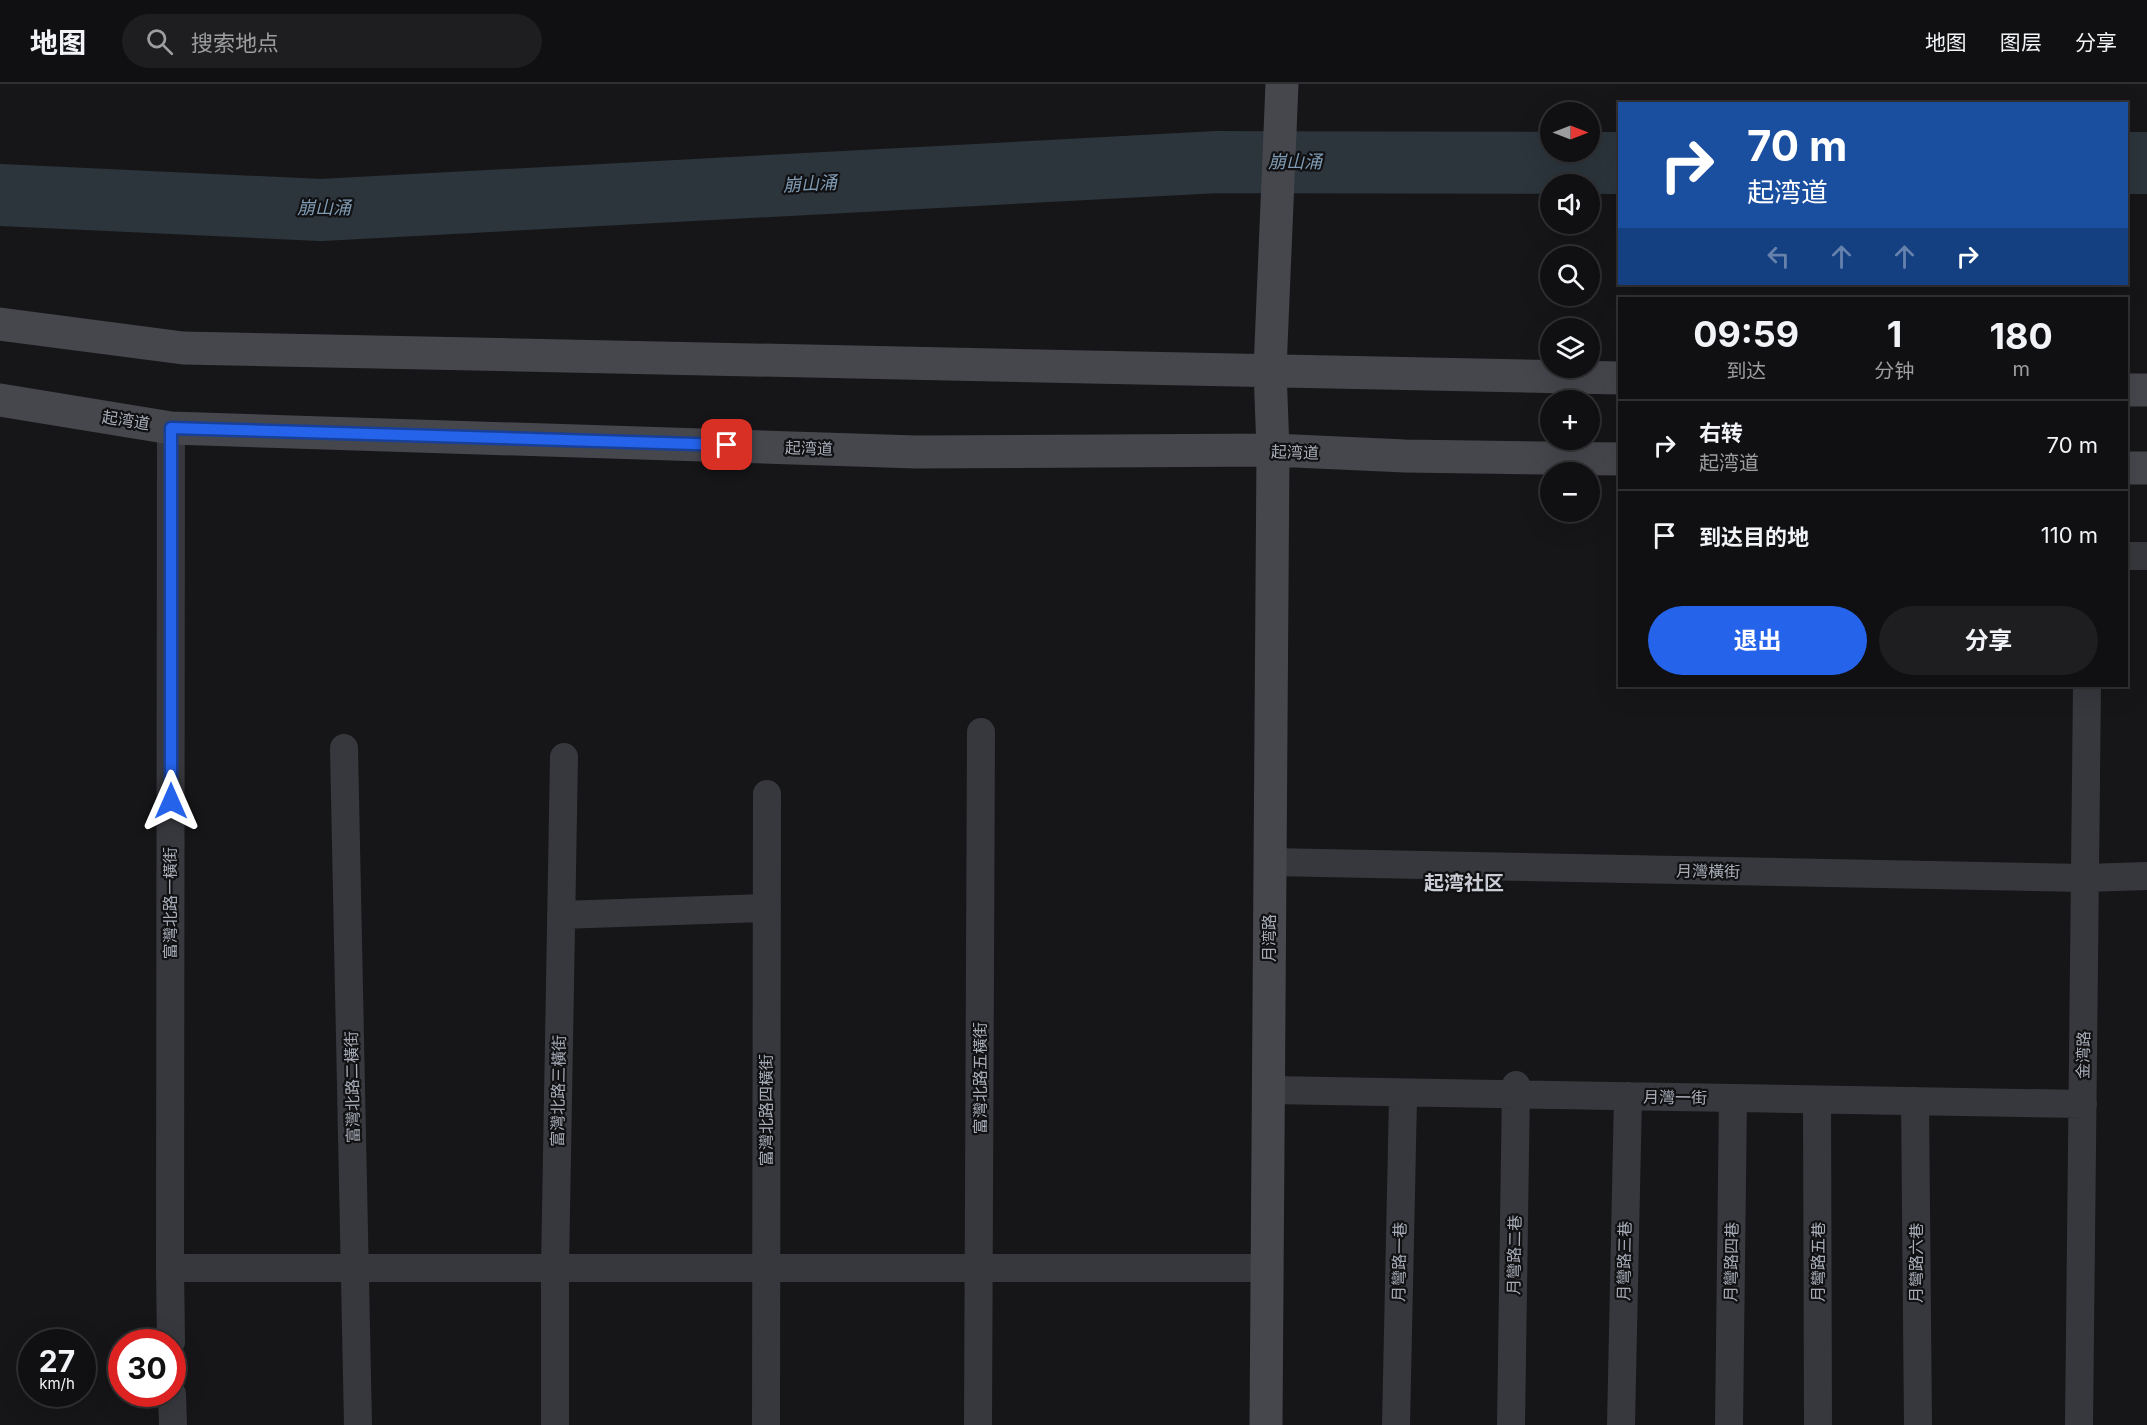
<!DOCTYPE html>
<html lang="zh">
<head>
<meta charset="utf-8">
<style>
  :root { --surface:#101012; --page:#1e1e20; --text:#f1f3f6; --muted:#9c9d9f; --line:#303032; --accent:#2563eb }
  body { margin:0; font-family:Inter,"Noto Sans SC",sans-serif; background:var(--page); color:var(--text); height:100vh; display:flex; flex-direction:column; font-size:22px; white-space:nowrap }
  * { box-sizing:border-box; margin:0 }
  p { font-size:20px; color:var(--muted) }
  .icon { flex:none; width:33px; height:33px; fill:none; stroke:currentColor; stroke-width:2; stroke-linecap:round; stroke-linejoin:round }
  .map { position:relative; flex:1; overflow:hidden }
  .details { position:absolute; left:1618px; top:213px; width:510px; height:390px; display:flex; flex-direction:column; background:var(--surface); border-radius:0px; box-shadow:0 6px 24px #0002,0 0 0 2px var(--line) }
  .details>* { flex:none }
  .banner { position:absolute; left:1618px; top:18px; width:510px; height:183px; border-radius:0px; box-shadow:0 6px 24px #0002,0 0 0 2px var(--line); background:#1a4fa0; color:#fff; overflow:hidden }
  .needle { width:39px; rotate:90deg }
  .buttons { position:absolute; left:1540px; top:18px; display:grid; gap:12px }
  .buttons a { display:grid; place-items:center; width:60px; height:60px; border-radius:50%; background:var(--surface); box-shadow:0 6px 24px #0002,0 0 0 2px var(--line); font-size:30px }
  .speed { position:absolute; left:18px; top:1245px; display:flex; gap:12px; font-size:30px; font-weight:700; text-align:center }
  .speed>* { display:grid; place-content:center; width:78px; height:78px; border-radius:50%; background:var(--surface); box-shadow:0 6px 24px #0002,0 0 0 2px var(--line); line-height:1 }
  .speed small { font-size:15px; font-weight:400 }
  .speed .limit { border:9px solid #d22; background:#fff; color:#111 }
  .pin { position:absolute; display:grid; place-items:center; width:51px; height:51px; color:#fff; margin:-26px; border-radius:12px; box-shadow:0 3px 9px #0006 }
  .me { position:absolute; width:66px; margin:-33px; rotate:0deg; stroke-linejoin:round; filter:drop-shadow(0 0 4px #0008) }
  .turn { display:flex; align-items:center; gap:21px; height:126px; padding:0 30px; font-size:27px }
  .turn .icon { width:78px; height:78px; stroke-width:2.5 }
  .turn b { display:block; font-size:42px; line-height:51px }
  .lanes { display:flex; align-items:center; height:57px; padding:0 30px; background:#0003; justify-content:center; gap:30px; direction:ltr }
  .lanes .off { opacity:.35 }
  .eta { display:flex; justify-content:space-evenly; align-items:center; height:102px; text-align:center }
  .eta b { font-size:36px; font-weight:700; line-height:42px }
  .button { display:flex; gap:12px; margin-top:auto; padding:12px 30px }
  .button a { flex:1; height:69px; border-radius:36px; background:var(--accent); color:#fff; font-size:24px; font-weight:700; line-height:69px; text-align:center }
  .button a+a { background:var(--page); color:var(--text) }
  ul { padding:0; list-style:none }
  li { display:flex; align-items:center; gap:18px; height:90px; padding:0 30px; border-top:2px solid var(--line) }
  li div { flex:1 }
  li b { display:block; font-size:22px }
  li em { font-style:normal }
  header { display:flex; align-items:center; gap:36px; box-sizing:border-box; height:84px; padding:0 30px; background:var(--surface); border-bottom:2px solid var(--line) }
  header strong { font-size:28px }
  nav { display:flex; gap:33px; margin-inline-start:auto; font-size:21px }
  .search { width:420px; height:54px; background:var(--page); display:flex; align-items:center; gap:15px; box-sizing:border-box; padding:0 21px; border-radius:33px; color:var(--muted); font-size:22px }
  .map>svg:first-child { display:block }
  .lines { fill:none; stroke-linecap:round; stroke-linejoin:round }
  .river { stroke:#2c353c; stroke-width:62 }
  .street { stroke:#37383d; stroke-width:28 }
  .secondary { stroke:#45474d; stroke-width:33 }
  .route-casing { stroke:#184099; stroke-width:15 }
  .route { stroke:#2563eb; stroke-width:10 }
  .labels { text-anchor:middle; stroke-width:4.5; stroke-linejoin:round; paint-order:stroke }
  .street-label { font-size:16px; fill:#a8adb8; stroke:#111113 }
  .water-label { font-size:18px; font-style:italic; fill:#7f9bb3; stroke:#111113 }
  .quarter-label { font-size:20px; font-weight:bold; fill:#c9ccd4; stroke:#111113 }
</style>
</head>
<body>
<header>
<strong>地图</strong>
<div class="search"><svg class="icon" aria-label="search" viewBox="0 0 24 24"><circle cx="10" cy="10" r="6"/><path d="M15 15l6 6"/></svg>搜索地点</div>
<nav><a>地图</a><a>图层</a><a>分享</a></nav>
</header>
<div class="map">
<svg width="2147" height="1341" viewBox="0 0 2147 1341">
  <rect width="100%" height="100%" fill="#161618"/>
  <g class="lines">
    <path class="river" d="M 2127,79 L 2147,79
      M 0,111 L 321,126 L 1218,78 L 1620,79"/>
    <path class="street" d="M 2127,472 L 2147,472
      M 344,664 L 358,1341
      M 1270,778 L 2085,794 L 2147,792
      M 561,831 L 767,824
      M 1268,1006 L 2083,1020
      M 1817,1016 L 1818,1341
      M 1915,1017 L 1918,1341
      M 170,1184 L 1267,1184
      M 171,1258 L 170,1184 L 171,344
      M 172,1310 L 173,1341
      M 555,1341 L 555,1184 L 564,673
      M 766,1341 L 767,710
      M 978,1341 L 981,648
      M 1396,1341 L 1403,1014
      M 1511,1341 L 1516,1001
      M 1621,1341 L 1628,1012
      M 1729,1341 L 1733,1014
      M 2079,1341 L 2087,602"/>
    <path class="secondary" d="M 0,240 L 183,264 L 1620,294
      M 2127,306 L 2147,306
      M 0,316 L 171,344 L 916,368 L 1273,366 L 1405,372 L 1620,375
      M 2127,384 L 2147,384
      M 1266,1341 L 1273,366 L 1270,286 L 1282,0"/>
  </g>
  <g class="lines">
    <g class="route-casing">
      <path id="route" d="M 171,717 L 171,344 L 727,361"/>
    </g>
    <use href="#route" class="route"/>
  </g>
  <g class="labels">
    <g class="street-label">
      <text transform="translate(126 336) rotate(9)" y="6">起湾道</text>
      <text transform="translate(809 364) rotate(2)" y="6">起湾道</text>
      <text transform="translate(1295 368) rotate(2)" y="6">起湾道</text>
      <text transform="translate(1708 787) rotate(1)" y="6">月灣橫街</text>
      <text transform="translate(170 819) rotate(-90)" y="6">富灣北路一橫街</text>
      <text transform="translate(1269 854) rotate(-90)" y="6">月湾路</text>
      <text transform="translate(2083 971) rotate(-89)" y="6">金湾路</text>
      <text transform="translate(980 994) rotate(-90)" y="6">富灣北路五橫街</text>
      <text transform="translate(352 1003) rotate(-91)" y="6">富灣北路二橫街</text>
      <text transform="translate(558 1007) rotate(-89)" y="6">富灣北路三橫街</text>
      <text transform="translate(1675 1013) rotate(1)" y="6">月灣一街</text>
      <text transform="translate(766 1026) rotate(-90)" y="6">富灣北路四橫街</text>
      <text transform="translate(1514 1171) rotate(-89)" y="6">月彎路二巷</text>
      <text transform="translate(1624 1177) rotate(-89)" y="6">月彎路三巷</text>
      <text transform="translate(1399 1178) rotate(-89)" y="6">月彎路一巷</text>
      <text transform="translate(1731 1178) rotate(-89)" y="6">月彎路四巷</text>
      <text transform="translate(1818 1178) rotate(-90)" y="6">月彎路五巷</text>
      <text transform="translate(1916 1179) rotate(-90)" y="6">月彎路六巷</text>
    </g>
    <g class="water-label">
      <text x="1295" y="84">崩山涌</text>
      <text transform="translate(810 100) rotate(-3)" y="6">崩山涌</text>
      <text x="324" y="130">崩山涌</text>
    </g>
    <g class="quarter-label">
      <text x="1464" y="806">起湾社区</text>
    </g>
  </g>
</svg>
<div class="buttons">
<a><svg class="needle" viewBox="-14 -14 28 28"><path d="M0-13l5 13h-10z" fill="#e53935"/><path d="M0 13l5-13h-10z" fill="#9c9d9f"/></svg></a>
<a><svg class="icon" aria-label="sound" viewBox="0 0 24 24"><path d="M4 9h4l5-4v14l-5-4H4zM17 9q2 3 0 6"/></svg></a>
<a><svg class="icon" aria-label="search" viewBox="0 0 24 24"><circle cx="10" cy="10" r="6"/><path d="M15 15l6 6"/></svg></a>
<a><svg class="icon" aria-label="layers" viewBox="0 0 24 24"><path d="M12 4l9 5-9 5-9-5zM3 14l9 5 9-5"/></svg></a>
<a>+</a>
<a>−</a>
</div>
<div class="speed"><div>27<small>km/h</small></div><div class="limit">30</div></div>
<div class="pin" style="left:727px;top:361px;background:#d93025"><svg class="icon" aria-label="arrive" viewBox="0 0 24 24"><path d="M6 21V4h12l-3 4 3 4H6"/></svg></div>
<svg class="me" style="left:171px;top:717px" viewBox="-20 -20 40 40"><path d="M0-17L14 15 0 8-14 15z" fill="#2563eb" stroke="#fff" stroke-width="4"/></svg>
<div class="banner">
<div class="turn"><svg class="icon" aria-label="right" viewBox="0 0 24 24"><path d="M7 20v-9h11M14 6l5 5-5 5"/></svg><div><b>70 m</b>起湾道</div></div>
<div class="lanes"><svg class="icon off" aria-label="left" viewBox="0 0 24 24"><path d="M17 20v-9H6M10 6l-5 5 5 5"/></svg><svg class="icon off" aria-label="ahead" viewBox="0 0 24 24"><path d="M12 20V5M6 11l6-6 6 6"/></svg><svg class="icon off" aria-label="ahead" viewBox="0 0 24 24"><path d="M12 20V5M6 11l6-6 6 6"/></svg><svg class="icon" aria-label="right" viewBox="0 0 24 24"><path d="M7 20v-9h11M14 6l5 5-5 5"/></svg></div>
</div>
<section class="details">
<div class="eta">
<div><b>09:59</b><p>到达</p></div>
<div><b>1</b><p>分钟</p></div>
<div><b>180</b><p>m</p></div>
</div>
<ul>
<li><svg class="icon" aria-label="right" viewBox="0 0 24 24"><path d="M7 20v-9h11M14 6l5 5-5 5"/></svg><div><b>右转</b><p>起湾道</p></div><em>70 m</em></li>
<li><svg class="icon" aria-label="arrive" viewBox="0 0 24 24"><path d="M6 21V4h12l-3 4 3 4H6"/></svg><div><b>到达目的地</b></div><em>110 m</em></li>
</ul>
<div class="button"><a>退出</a><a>分享</a></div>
</section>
</div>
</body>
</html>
